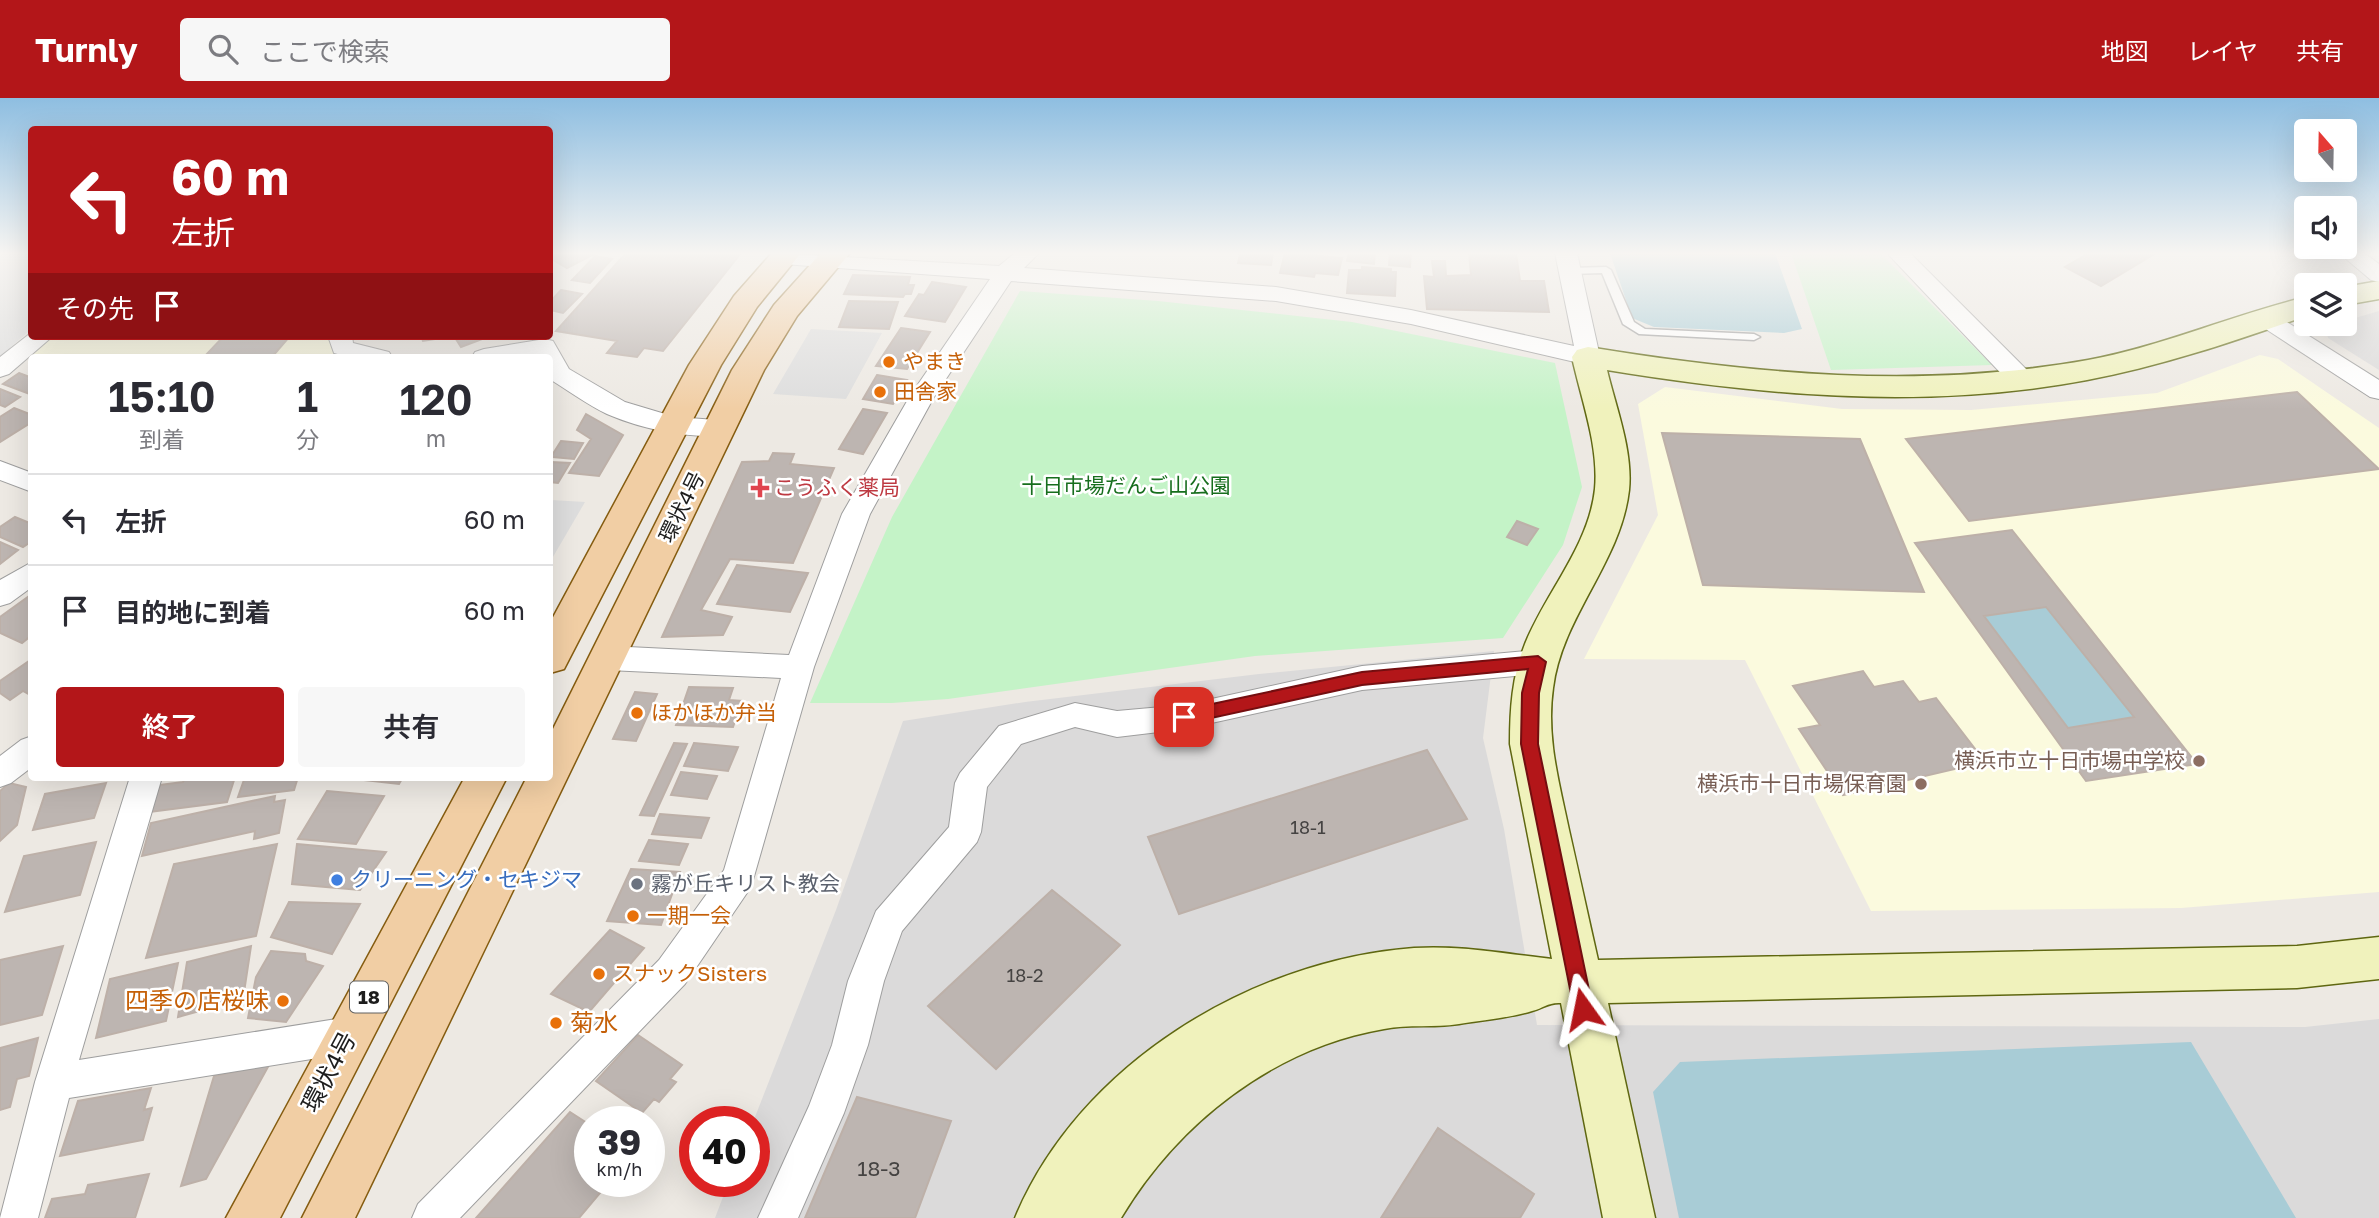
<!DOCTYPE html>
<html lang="ja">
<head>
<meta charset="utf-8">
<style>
  :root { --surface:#fff; --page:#f7f7f7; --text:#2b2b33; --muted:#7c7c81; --line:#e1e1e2; --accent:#b31619 }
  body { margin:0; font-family:"Golos Text","Noto Sans JP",sans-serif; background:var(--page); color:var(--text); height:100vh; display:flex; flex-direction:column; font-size:26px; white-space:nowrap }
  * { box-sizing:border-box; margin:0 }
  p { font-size:23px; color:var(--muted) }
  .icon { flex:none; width:38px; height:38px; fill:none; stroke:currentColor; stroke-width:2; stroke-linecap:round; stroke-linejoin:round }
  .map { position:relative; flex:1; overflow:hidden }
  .panel { position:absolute; left:28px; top:256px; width:525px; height:427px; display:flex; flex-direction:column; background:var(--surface); border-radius:7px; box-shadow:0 7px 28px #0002 }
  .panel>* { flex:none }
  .hud { position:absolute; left:28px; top:28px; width:525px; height:214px; border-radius:7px; box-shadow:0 7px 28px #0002; background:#b31619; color:#fff; overflow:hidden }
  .needle { width:46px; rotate:340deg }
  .buttons { position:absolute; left:2294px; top:21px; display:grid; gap:14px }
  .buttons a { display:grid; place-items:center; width:63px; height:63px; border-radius:7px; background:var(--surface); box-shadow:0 7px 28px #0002; font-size:35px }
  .speed { position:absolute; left:574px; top:1008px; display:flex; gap:14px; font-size:35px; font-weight:700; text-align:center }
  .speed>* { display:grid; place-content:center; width:91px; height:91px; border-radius:50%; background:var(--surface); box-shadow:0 7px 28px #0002; line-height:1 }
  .speed small { font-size:18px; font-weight:400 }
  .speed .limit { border:10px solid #d22; background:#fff; color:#111 }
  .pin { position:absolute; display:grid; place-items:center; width:60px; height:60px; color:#fff; margin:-30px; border-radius:14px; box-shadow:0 4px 10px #0006 }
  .me { position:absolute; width:77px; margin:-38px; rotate:348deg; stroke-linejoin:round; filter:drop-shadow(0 0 5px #0008) }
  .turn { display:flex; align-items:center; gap:24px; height:147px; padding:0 28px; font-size:32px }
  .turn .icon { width:91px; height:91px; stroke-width:2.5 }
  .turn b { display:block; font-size:49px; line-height:60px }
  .then { display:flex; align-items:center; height:66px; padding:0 28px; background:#0003; gap:14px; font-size:26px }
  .eta { display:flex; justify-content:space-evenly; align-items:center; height:119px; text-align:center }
  .eta b { font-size:42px; font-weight:600; line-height:49px }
  .action { display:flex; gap:14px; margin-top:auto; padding:14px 28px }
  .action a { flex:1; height:80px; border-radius:7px; background:var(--accent); color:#fff; font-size:28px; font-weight:600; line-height:80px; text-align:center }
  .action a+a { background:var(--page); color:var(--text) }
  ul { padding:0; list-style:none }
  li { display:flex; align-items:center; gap:21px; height:91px; padding:0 28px; border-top:2px solid var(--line) }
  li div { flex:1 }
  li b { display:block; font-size:26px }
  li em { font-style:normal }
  header { display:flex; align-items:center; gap:42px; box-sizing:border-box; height:98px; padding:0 35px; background:var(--accent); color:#fff }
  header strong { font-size:33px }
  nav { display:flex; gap:38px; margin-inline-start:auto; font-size:24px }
  .search { width:490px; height:63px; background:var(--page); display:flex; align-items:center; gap:18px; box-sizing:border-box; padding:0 24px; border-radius:7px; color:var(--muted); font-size:26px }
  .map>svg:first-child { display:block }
  .residential { fill:#dbdada }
  .education { fill:#fbfade }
  .park { fill:#c4f3c7 }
  .parking { fill:#ddd }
  .water { fill:#a8ccd6 }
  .building { fill:#bdb5b1; stroke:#bdb0a8; stroke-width:2; fill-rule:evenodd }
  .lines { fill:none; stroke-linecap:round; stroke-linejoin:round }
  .lane-casing { stroke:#9e9e9e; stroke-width:3 }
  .street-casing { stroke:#9e9e9e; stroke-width:2 }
  .secondary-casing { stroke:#5f6711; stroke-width:3 }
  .primary-casing { stroke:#855c10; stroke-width:3 }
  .lane { fill:#fff; fill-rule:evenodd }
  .street { fill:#fff; fill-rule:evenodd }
  .secondary { fill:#f0f2bc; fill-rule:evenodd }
  .primary { fill:#f1cea4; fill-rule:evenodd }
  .route { fill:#b31619; stroke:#740e10; stroke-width:2 }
  .food-dot { fill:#e8710a; stroke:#fff; stroke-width:2.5 }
  .health-dot { fill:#e0444e; stroke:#fff; stroke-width:2.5 }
  .education-dot { fill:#8d6e63; stroke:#fff; stroke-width:2.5 }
  .shop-dot { fill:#3f7fe0; stroke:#fff; stroke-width:2.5 }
  .worship-dot { fill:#6b7280; stroke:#fff; stroke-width:2.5 }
  .labels { text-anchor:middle; stroke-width:5; stroke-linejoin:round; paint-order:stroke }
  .number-label { font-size:18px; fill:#454342 }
  .shield { fill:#fff; stroke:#616161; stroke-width:2 }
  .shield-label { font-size:19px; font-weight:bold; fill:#1d1d1d }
  .food-label { font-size:21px; fill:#c56008; stroke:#fff; text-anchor:start }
  .park-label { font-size:21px; fill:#176e1d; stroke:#fff }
  .health-label { font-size:21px; fill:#be3a42; stroke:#fff; text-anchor:start }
  .street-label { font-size:21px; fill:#1d1d1d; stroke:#fff }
  .education-label { font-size:21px; fill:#785e54; stroke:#fff; text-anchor:end }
  .shop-label { font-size:21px; fill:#366cbe; stroke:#fff; text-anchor:start }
  .worship-label { font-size:21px; fill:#5b616d; stroke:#fff; text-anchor:start }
  .near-number-label { font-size:21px; fill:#454342 }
  .near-food-label { font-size:24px; fill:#c56008; stroke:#fff; text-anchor:end }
  .near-street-label { font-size:24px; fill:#1d1d1d; stroke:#fff }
</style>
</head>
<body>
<header>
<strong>Turnly</strong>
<div class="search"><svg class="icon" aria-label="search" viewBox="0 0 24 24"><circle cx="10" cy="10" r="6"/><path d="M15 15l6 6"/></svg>ここで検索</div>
<nav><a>地図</a><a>レイヤ</a><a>共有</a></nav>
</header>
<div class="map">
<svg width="2379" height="1120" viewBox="0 0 2379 1120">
  <rect width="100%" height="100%" fill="#ede9e3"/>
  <path class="residential" d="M 2379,213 L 2379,272 L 2328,240 L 2325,229 L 2345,226 L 2345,223 Z
    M 1494,553 L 1483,640 L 1504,731 L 1537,927 L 2305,929 L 2379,921 L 2379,1120 L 715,1120 L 729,1083 L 754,1083 L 753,1024 L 836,812 L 903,623 L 1025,604 L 1259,576 Z"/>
  <path class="education" d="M 48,238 L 325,238 L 348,259 L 26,258 Z
    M 2260,257 L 2278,261 L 2379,330 L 2379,794 L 2181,810 L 1871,813 L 1745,562 L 1584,561 L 1658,417 L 1638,306 L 1665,289 L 1842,311 L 1971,312 L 2157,295 Z"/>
  <path class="park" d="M 1791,155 L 1880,155 L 1992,267 L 1831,272 Z
    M 1020,193 L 1158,203 L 1352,224 L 1555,265 L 1582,389 L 1563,447 L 1503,540 L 1255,558 L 948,601 L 892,605 L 810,605 L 892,419 Z"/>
  <path class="parking" d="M 0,155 L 32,155 L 31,231 L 0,259 Z
    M 811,231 L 882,235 L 846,301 L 773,296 Z
    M 550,402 L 585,404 L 550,464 Z"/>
  <path class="water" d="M 1610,155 L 1775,155 L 1802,231 L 1784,235 L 1654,229 L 1632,220 Z
    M 2046,509 L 2134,619 L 2068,630 L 1984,518 Z
    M 2191,944 L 2296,1120 L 1679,1120 L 1653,994 L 1680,964 Z"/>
  <path class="building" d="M 558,155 L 587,155 L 592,157 L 567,170 L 550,160 Z
    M 626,155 L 741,155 L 663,253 L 644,250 L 637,259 L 607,255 L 617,243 L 556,233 Z
    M 1240,155 L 1273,155 L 1271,167 L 1238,165 Z
    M 1285,155 L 1342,160 L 1338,177 L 1315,175 L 1314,179 L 1280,175 Z
    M 1349,155 L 1375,155 L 1374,166 L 1347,163 Z
    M 1386,155 L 1411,155 L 1410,169 L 1389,167 L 1390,155 Z
    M 1469,155 L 1516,155 L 1520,183 L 1544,183 L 1549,214 L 1427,211 L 1424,178 L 1434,179 L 1432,163 L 1445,163 L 1446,178 L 1471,177 Z
    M 2089,155 L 2156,155 L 2101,188 L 2065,169 Z
    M 595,158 L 612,161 L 590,185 L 572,182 Z
    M 1362,169 L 1391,171 L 1391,174 L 1396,174 L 1395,198 L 1347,195 L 1349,172 L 1362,172 Z
    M 853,177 L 910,179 L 908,187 L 914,187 L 911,196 L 905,196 L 903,199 L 844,196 Z
    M 932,184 L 966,189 L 945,224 L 905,218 L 919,196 L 924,197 Z
    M 561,192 L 582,196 L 563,215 L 550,212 L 550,204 Z
    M 849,203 L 898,204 L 889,231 L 839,229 Z
    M 901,230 L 930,234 L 907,271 L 876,268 Z
    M 224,238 L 290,238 L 272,259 L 204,259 Z
    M 421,238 L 484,238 L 485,240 L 461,249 L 454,238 L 423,243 Z
    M 19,275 L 32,280 L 30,296 L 3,286 Z
    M 877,277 L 907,282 L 893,306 L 863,301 Z
    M 0,291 L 20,299 L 5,309 L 0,307 Z
    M 2297,294 L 2379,371 L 1969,423 L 1906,341 Z
    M 14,310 L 32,317 L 32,324 L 0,344 L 0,319 Z
    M 863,311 L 887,315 L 863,356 L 839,351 Z
    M 586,316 L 623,337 L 599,378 L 569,375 L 591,341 L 577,332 Z
    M 1662,335 L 1860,341 L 1924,494 L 1703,487 Z
    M 561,343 L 583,345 L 574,361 L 551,359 Z
    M 773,355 L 794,356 L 790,366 L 834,370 L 793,465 L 730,461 L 701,512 L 732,519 L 723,537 L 662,539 L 742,364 L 769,363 Z
    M 551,364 L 570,365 L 558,385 L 550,384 Z
    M 15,419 L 32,426 L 32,443 L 23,449 L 0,439 L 0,429 Z
    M 1517,423 L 1538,431 L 1527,447 L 1507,439 Z
    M 2012,432 L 2197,666 L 2086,683 L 1915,445 ZM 2046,509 L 2134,619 L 2068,630 L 1984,518 Z
    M 0,444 L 18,452 L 0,466 Z
    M 737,467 L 808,475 L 790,514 L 717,506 Z
    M 32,496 L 32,537 L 22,545 L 0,535 L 0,519 Z
    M 32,561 L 32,598 L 23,593 L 10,602 L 0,595 L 0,583 Z
    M 1863,573 L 1874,589 L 1903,583 L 1919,604 L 1936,600 L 1985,664 L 1843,697 L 1799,631 L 1820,627 L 1793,588 Z
    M 689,589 L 733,590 L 729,602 L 742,603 L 733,629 L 676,627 Z
    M 635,594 L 657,596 L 636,643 L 613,641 Z
    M 674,645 L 687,646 L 654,718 L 640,717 Z
    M 694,645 L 738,649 L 728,673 L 684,668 Z
    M 1427,652 L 1467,721 L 1179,816 L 1148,739 Z
    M 681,674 L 717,678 L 707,701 L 671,697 Z
    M 185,679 L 235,679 L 227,704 L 149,714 L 160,687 L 183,684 Z
    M 245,679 L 298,679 L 294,692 L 238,699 Z
    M 337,679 L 403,679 L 399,686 Z
    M 9,685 L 26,689 L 17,727 L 0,743 L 0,693 Z
    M 106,685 L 94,720 L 33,732 L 45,696 Z
    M 327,693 L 384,698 L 356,746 L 298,741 Z
    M 275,698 L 274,704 L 285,702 L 279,735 L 254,741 L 255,733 L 142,758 L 151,725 Z
    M 660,716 L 709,720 L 701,740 L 652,736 Z
    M 649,742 L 688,746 L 679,767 L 639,763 Z
    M 96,744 L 80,797 L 5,814 L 24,758 Z
    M 277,746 L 256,838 L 146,860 L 174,766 Z
    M 297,746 L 386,754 L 360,792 L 292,786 Z
    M 631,771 L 680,774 L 661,827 L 607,823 Z
    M 1052,792 L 1120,847 L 996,971 L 928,908 Z
    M 289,804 L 360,806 L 332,856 L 271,839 Z
    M 610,832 L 644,850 L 589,914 L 551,896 Z
    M 63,848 L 42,917 L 0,927 L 0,862 Z
    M 251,848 L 243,901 L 178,919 L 187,864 Z
    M 271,853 L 305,856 L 306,863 L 323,868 L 286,924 L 248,920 L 256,879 Z
    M 178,865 L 166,923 L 96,940 L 110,881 Z
    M 638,937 L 682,967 L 670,981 L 676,984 L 659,1004 L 654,1001 L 642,1015 L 596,983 Z
    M 38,940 L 29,978 L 17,981 L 10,1009 L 0,1012 L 0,950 Z
    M 269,967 L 206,1081 L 181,1088 L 214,978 Z
    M 151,990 L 144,1012 L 152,1010 L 143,1042 L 60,1058 L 78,1003 Z
    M 857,999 L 951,1023 L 915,1120 L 805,1120 Z
    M 570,1014 L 590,1027 L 590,1037 L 586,1041 L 590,1044 L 590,1083 L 610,1083 L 579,1120 L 476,1120 Z
    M 1438,1030 L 1534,1096 L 1520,1120 L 1381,1120 Z
    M 149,1076 L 135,1120 L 45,1120 L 52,1101 L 85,1096 L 88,1087 Z"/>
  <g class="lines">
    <g class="lane-casing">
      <path id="lane" d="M 1606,169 L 1611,172 L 1634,224 L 1645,231 L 1754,236 L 1760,239 L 1754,242 L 1639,236 L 1623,226 L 1602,175 L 1570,176 L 1565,173 L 1570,170 Z"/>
    </g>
    <g class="street-casing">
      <path id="street" d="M 775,155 L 999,168 L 1015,155 L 1039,155 L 1024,170 L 1276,189 L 1411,212 L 1574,248 L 1555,155 L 1577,155 L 1600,259 L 1597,264 L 1588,267 L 1411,226 L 1276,203 L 1011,183 L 934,299 L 870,416 L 814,569 L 751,789 L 685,886 L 460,1120 L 412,1120 L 418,1106 L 659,862 L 724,772 L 781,580 L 608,572 L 597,568 L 593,560 L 597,552 L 608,548 L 789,557 L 842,416 L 910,298 L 990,181 L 783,166 L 775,164 L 772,159 Z
        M 1887,155 L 1910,155 L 2030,275 L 2033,281 L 2030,287 L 2012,287 Z
        M 2339,155 L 2364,155 L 2379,166 L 2379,184 L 2371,182 Z
        M 2266,214 L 2274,216 L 2379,282 L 2379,301 L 2370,299 L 2258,226 L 2254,221 L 2258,216 Z
        M 32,234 L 32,238 L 53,238 L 9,276 L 0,279 L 0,259 Z
        M 328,238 L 352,238 L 353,245 L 389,254 L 392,259 L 348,259 L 334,255 Z
        M 545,241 L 553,243 L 569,271 L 625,304 L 675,319 L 730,323 L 734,329 L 730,335 C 697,344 639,330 607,316 C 588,307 569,293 551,282 L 550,259 L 472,259 L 475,254 L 484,251 Z
        M 0,363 L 32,375 L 32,394 L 0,382 Z
        M 32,464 L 32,489 L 10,505 L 0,508 L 0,482 Z
        M 1538,552 L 1549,556 L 1553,564 L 1549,572 L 1538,576 L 1362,592 L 1184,631 L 1117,639 L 1075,629 L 1021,646 L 987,689 L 981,734 L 977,744 L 902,833 L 884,883 L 868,947 L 844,1015 L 798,1120 L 758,1120 L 809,1008 L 832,947 L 848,883 L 876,813 L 949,729 L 955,685 L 960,675 L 999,628 L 1075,605 L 1117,613 L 1184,607 L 1362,568 Z
        M 32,638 L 32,669 L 11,685 L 0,689 L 0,658 L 21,642 Z
        M 130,679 L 162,679 L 79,962 L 349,919 L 362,925 L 367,937 L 362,949 L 349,955 L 69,1000 L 38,1120 L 0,1120 L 35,984 Z"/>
    </g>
    <g class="secondary-casing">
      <path id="secondary" d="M 2379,183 L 2379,201 L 2345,207 L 2345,189 Z
        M 2306,199 L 2306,218 C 2235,243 2162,268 2087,282 C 1928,312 1766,298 1607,272 C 1616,310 1633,353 1629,392 C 1621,464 1562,518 1553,590 C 1546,639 1559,684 1569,732 C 1579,775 1588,819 1598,862 L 2297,848 L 2379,839 L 2379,881 L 2297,890 L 1608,905 L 1655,1120 L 1603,1120 L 1561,905 C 1548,904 1544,910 1532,913 C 1509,920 1483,922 1459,926 C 1434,930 1409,926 1384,931 C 1273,950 1178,1025 1121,1120 L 1015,1120 C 1079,966 1252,862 1414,850 C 1461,847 1506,856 1552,861 L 1510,646 C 1510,612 1512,578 1525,546 C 1546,494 1589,448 1595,391 C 1599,347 1581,301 1572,259 L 1577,252 L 1588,249 C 1754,276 1921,292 2088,262 C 2163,248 2232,217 2306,199 Z"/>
    </g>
    <g class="primary-casing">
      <path id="primary" d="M 772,155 L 801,155 L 757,209 L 721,267 L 564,571 L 550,575 L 550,525 L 689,267 L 734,198 Z
        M 821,155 L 850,155 L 797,218 L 764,272 L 355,1120 L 302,1120 L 527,679 L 550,679 L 550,637 L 732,272 L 774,207 Z
        M 465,679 L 507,679 L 280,1120 L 226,1120 Z"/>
    </g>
    <use href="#lane" class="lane"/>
    <use href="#street" class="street"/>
    <use href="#secondary" class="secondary"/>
    <use href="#primary" class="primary"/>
  </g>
  <linearGradient id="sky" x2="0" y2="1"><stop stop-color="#8ebee1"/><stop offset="0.5" stop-color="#f7f5f2"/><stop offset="1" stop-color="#f7f5f2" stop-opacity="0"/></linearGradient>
  <rect width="2379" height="311" fill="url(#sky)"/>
  <path class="route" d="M 1538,558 L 1546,564 L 1539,595 L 1538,646 L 1593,911 L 1590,917 L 1583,920 L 1577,917 L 1574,911 L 1521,646 L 1522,595 L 1528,571 L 1362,587 L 1184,626 L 1176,619 L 1184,612 L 1362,574 Z"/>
  <g class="food-dot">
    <circle cx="889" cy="264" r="7"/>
    <circle cx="880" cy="294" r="7"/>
    <circle cx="637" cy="615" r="7"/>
    <circle cx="633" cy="818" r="7"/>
    <circle cx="599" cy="876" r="7"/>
    <circle cx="283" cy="903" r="7"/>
    <circle cx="556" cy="925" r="7"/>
  </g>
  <path class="health-dot" d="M756.5 379.5h7v7h7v7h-7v7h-7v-7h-7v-7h7z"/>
  <g class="education-dot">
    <circle cx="2199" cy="663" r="7"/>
    <circle cx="1921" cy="686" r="7"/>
  </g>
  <circle class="shop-dot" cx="337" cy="782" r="7"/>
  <circle class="worship-dot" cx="637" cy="786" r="7"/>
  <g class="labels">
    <g class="number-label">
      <text x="1308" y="736">18-1</text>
      <text x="1025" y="884">18-2</text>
    </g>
    <rect class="shield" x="350" y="883.5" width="38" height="31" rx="5"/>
    <g class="shield-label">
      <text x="369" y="906">18</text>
    </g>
    <g class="food-label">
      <text x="903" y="271">やまき</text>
      <text x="894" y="301">田舎家</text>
      <text x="651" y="622">ほかほか弁当</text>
      <text x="647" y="825">一期一会</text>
      <text x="613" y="883">スナックSisters</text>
    </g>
    <g class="park-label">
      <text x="1126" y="395">十日市場だんご山公園</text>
    </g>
    <g class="health-label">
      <text x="774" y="397">こうふく薬局</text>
    </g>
    <g class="street-label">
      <text transform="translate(682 409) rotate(-64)" y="7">環状4号</text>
    </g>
    <g class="education-label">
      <text x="2185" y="670">横浜市立十日市場中学校</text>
      <text x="1907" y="693">横浜市十日市場保育園</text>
    </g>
    <g class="shop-label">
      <text x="351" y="789">クリーニング・セキジマ</text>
    </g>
    <g class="worship-label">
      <text x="651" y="793">霧が丘キリスト教会</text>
    </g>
    <g class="near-number-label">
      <text x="879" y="1078">18-3</text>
    </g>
    <g class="near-food-label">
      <text x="269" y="911">四季の店桜味</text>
      <text x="570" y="933" text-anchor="start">菊水</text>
    </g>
    <g class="near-street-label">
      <text transform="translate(329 974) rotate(-62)" y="8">環状4号</text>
    </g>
  </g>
</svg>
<div class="buttons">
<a><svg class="needle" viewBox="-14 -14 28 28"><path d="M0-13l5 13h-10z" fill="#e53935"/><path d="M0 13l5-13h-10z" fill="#7c7c81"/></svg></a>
<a><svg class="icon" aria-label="sound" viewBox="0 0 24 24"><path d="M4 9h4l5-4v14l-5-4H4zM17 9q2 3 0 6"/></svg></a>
<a><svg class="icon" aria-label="layers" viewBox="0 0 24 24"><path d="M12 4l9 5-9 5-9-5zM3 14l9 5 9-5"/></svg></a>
</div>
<div class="speed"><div>39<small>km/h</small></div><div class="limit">40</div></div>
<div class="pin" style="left:1184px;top:619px;background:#d93025"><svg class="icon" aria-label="arrive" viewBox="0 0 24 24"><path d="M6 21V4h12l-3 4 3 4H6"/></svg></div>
<svg class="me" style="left:1583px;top:911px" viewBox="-20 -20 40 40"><path d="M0-17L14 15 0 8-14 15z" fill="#b31619" stroke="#fff" stroke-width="4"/></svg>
<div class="hud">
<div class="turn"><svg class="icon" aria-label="left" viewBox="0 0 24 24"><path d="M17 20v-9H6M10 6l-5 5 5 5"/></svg><div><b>60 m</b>左折</div></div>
<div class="then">その先<svg class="icon" aria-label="arrive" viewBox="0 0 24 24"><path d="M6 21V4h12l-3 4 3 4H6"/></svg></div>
</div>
<section class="panel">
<div class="eta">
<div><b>15:10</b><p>到着</p></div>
<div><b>1</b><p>分</p></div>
<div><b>120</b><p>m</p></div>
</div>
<ul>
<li><svg class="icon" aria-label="left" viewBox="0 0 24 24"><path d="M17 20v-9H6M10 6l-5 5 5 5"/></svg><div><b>左折</b></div><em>60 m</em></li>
<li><svg class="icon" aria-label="arrive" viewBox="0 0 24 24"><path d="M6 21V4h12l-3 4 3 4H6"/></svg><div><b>目的地に到着</b></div><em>60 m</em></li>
</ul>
<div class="action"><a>終了</a><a>共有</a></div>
</section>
</div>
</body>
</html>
